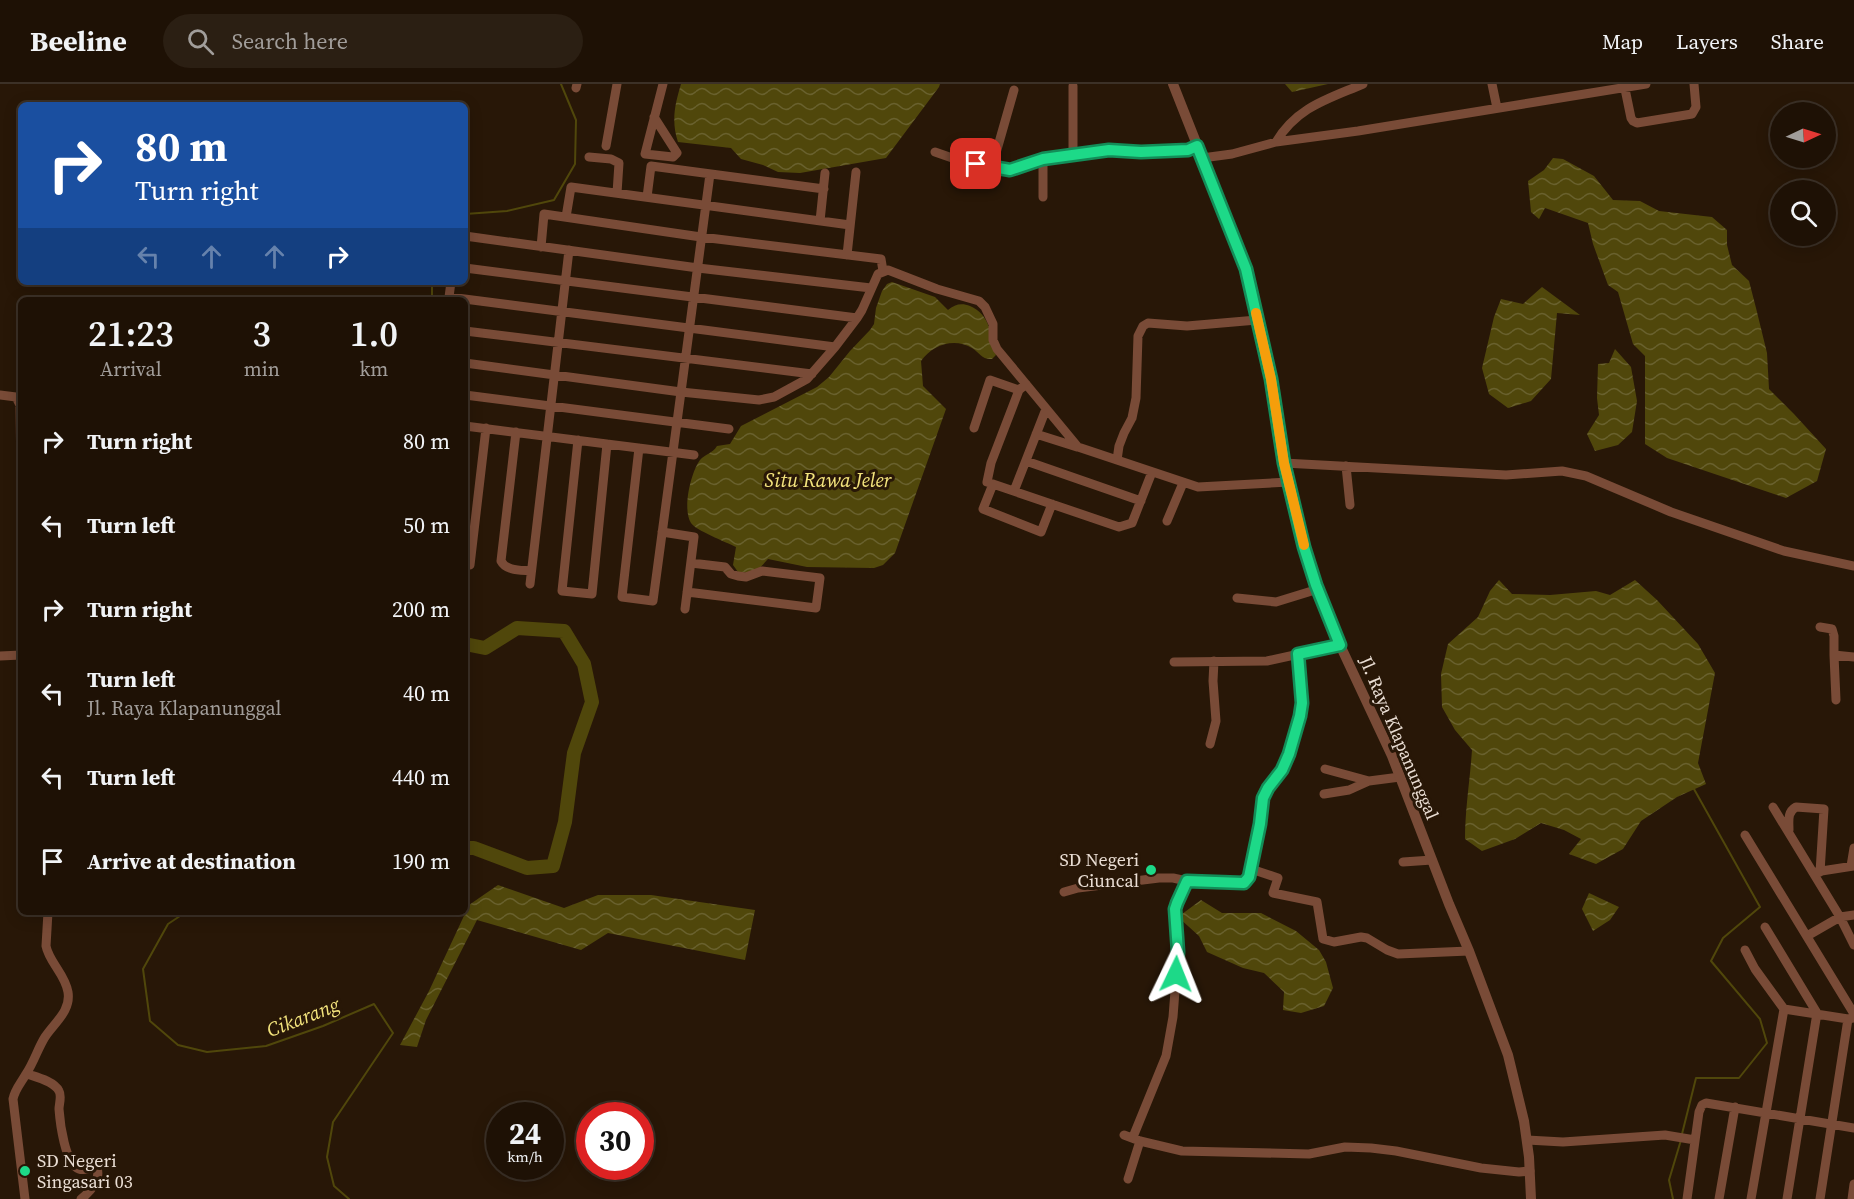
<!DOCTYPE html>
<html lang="en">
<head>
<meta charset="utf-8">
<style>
  :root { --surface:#1e1105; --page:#2b1f13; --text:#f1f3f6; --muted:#a19d9a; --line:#3c3127 }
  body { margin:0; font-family:"Source Serif 4",serif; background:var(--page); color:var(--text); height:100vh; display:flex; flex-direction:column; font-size:22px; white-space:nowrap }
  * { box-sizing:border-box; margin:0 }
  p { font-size:20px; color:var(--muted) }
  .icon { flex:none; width:33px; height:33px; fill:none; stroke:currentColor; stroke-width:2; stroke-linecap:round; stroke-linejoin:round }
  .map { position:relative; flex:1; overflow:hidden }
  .details { position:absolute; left:18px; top:213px; width:450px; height:618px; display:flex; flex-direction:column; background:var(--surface); border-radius:9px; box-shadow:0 3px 15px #0003,0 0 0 2px var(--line) }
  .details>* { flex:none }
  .hud { position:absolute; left:18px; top:18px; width:450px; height:183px; border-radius:9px; box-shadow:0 3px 15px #0003,0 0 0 2px var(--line); background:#1a4fa0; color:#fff; overflow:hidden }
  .needle { width:39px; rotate:86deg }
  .controls { position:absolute; left:1770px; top:18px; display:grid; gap:12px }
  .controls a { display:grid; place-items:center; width:66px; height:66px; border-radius:50%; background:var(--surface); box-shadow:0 3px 15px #0003,0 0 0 2px var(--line); font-size:30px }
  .speed { position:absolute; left:486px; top:1018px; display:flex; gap:12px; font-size:30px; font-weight:700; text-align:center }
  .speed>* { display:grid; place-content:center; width:78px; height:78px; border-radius:50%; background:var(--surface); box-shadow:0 3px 15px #0003,0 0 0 2px var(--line); line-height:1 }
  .speed small { font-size:15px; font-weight:400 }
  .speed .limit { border:9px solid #d22; background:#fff; color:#111 }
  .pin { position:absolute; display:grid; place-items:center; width:51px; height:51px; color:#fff; margin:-26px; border-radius:12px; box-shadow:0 3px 9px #0006 }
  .me { position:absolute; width:66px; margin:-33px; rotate:2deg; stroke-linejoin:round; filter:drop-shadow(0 0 4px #0008) }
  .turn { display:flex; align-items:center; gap:21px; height:126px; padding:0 18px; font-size:27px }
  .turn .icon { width:78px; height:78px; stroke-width:2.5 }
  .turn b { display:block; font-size:42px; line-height:51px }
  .lanes { display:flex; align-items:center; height:57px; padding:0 18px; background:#0003; justify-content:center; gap:30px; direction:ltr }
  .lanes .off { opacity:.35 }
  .eta { display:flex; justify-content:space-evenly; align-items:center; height:102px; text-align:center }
  .eta b { font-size:36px; font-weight:600; line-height:42px }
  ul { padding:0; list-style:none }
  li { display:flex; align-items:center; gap:18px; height:84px; padding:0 18px }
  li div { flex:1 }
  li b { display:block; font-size:22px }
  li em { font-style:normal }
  header { display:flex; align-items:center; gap:36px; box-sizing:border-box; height:84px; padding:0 30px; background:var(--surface); border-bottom:2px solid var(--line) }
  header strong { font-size:28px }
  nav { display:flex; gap:33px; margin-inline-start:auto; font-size:21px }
  .search { width:420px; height:54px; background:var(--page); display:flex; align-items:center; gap:15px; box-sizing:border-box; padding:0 21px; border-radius:33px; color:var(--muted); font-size:22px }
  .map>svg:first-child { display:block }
  .water { fill:url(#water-waves) }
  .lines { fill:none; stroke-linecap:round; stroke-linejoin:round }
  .stream { stroke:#50470b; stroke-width:2 }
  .river { stroke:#50470b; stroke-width:14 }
  .minor { stroke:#794b37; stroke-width:9 }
  .tertiary { stroke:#794b37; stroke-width:10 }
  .route-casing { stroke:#138d58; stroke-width:15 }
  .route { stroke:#1dd988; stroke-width:10 }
  .slow { stroke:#f59e0b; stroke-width:10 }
  .poi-dot { fill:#1dd988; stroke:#281707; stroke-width:2 }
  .labels { text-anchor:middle; stroke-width:6; stroke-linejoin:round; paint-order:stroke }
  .street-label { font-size:18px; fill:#eaded4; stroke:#281707 }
  .poi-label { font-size:18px; fill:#eaded4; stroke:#281707; text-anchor:end }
  .water-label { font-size:20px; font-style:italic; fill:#f4e47d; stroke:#281707 }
</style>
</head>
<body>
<header>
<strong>Beeline</strong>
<div class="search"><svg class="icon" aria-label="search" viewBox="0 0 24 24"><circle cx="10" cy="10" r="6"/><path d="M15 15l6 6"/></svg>Search here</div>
<nav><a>Map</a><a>Layers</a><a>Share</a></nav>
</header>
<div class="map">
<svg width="1854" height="1115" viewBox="0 0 1854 1115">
  <defs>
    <pattern id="water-waves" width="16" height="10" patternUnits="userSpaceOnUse" patternTransform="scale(1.5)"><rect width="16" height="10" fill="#50470b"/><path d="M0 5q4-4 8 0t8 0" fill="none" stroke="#69612e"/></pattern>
  </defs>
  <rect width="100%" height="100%" fill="#281707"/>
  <path class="water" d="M 681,0 L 940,0 L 939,3 L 886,74 L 800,89 L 778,88 L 763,81 L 741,75 L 731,64 L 678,58 C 671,37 675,20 681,0 Z
    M 1285,0 L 1328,0 L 1292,8 Z
    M 1553,74 L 1563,75 L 1594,92 L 1613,116 L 1640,117 L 1659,127 L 1712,133 L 1727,146 L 1727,161 L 1732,181 L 1749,197 L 1756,224 L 1767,269 L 1769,305 L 1794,330 L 1826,365 L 1817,397 L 1786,414 L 1667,374 L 1645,360 L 1645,272 L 1633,260 L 1618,208 L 1608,201 L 1593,160 L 1588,139 L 1545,124 L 1539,135 L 1531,128 L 1528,97 L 1544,86 Z
    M 892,198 L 935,213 L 948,226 C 955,220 962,219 970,222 C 990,230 992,253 996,271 L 992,275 C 982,276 980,269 972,264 C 954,253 932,261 921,277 L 923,302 L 946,325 L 895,469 L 883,481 L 874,484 L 807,483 L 768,475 C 756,488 756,490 738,488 L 733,481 L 736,463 C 726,458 695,446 691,439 C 682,425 691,388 700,376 C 705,370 712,370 717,362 L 730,360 L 741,342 L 817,303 L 829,293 L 850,267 L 870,246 L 874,240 L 876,224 L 882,207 L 887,200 Z
    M 1542,203 L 1580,231 L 1557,229 L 1551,295 L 1531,317 L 1508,324 L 1489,310 L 1482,284 L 1494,233 L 1501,215 L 1523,220 Z
    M 1615,265 L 1631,283 L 1637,317 L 1632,348 L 1618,361 L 1595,367 L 1587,350 L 1599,331 L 1597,314 L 1598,280 L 1609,279 Z
    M 1499,496 L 1512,510 L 1550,511 L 1596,507 L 1610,511 L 1635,496 L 1657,516 L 1698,560 L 1715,589 L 1698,679 L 1706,700 L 1677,713 L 1641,737 L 1623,765 L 1596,780 L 1569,770 L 1581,755 L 1564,746 L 1541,739 L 1515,755 L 1482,767 L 1465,755 C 1465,725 1470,696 1472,666 L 1455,646 L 1442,623 L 1441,590 L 1448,560 L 1478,533 L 1490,507 Z
    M 498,801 L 564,824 L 598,811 L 651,811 L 755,826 L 745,876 L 608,849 L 581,866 L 477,836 L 426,936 L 417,963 L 400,961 L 429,907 L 469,821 Z
    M 1589,809 L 1619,823 L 1610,836 L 1593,847 L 1582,825 Z
    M 1201,816 L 1222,829 L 1261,829 L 1296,847 L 1319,866 L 1326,878 L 1333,904 L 1324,922 L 1301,929 L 1283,926 L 1284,908 L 1264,889 L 1243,884 L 1207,868 L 1199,852 L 1178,833 Z"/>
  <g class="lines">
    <path class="stream" d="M 465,130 L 507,127 L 554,116 L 575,80 L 576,36 L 561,0
      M 432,216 L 432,198
      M 186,828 L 168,840 L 143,885 L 150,937 L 178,961 L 207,968 L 266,962 L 323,942 L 374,920 L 393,949 L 333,1038 L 327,1073 L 334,1102 L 349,1115
      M 1682,1050 L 1696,994 L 1739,994 L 1767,959 L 1760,935 L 1711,877 L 1723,854 L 1760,823 L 1694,705
      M 1673,1115 L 1669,1096 L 1681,1056"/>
    <path class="river" d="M 465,560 L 485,564 L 517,544 L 564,547 L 584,580 L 592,618 L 574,669 L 565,738 L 553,782 L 527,784 L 474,764 L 465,764"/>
    <path class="minor" d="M 1492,0 L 1497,24
      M 1624,0 L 1631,34 L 1633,37 L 1637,39 L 1692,30 L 1696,23 L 1694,0
      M 1073,2 L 1073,70
      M 576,4 L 577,0
      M 654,33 L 677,69 L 673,73 L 645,70 L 663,0
      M 1276,58 C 1297,23 1328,15 1363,0
      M 606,62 L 617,0
      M 935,68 L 958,76 L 1010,86 L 1043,75 L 1109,66 L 1141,67 L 1187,66 L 1197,62
      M 589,73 L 611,75 L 619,79 L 617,109
      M 1202,74 L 1232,70 L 1276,58 L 1358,47 L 1646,0
      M 992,83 L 1014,6
      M 647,113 L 651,82 L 824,105
      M 1043,113 L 1043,75
      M 566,133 L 571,103 L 850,141
      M 820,137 L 825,89
      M 465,152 L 698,184 L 871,204
      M 541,163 L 544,130 L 701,153 L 881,175 L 883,187
      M 847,171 L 856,88
      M 465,184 L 857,234
      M 451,198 L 449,213 L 835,263
      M 465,247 L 812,290
      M 465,279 L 681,308 L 710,90
      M 1026,300 L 1019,306 L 991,379 L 987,398 L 1119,443 L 1132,439 L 1152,388
      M 0,311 L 16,313 L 20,321 L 21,395
      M 465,311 L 729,345
      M 465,342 L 694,371
      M 974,344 L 990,296 L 1019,306
      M 516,348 L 501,477 C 506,487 521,486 531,487
      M 1036,350 L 1077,363
      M 578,356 L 562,507 L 592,510 L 607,360
      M 639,364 L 622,513 L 653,517 L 681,308 L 759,316 L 774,313 L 807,295 L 835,263 L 857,234 L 862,226 L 878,190 L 888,186 L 937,205 L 979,217 L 985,223 L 993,240 L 993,256 L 997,265 L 1078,363 L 1198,403 L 1289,398
      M 1117,376 L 1119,362 L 1124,349 L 1132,334 L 1136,314 L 1138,252 L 1143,242 L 1148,239 L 1187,242 L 1257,236
      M 1026,377 L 1141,417
      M 1284,379 L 1506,391 L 1562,387 L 1586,392 L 1671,428 L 1784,467 L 1854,482
      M 1346,382 L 1350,421
      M 993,400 L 983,425 L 1041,448 L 1052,420
      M 1014,407 L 1046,325
      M 1167,437 L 1183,399
      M 662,448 L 694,453 L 685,525
      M 470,481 L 486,344
      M 530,500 L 569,166
      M 687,508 L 816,524 L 820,494 L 762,487 L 746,493 L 738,492 L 731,490 L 725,483 L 691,479
      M 1237,514 L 1276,518 L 1315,506 L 1316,501
      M 1820,543 L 1832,545 L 1834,552 L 1834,571 L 1854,573
      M 1834,571 L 1836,616
      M 0,572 L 21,571
      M 1174,578 L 1267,577 L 1340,561
      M 1210,660 L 1216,637 L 1213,597 L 1214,577
      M 1325,685 L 1369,697
      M 1324,710 L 1349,706 L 1369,697 L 1400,693
      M 1773,723 L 1840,833 L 1854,861
      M 1789,746 C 1789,737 1787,728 1796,723 L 1824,725 L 1820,788
      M 1745,751 L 1854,930
      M 1403,778 L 1432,776
      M 1851,782 L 1854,764
      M 1251,785 L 1278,794 L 1273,809 L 1317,818 L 1323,855 L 1334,858 L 1361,853 L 1367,854 L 1387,866 L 1398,870 L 1469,867
      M 1815,788 L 1854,782
      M 1064,808 L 1078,804 L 1159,794 L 1173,794 L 1187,797 L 1246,798 L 1251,785 L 1263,714 C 1268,703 1277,694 1283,683 C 1304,643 1301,613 1298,570
      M 1765,843 L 1817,929 L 1787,1115
      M 1807,852 L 1840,833 L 1854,831
      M 1745,866 L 1755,885 L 1784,925 L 1751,1115
      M 1784,925 L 1848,935 L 1853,934
      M 27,990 C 36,993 54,997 59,1007 C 62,1012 59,1020 59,1025 C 60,1039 65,1080 79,1085 C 84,1087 91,1084 97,1084 C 101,1096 90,1108 81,1115
      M 1124,1051 L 1140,1057 L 1182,1067 L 1309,1070 L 1345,1063 L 1371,1064 L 1396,1067 L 1481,1084 L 1519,1088 L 1530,1087
      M 1133,1053 L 1166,972 L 1173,933 L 1178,868 L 1175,825 L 1187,797
      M 1527,1056 L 1563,1058 L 1665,1051 L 1695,1056
      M 1128,1095 L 1140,1057
      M 25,1115 L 13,1015 C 15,1005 21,999 26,990 C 34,978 38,964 45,953 C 55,938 71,927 68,908 C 65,890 49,878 46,862 L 48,828
      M 1687,1115 L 1699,1028 L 1702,1021 L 1706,1019 L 1854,1044
      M 1719,1115 L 1735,1023
      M 1820,1115 L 1848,935
      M 1852,1115 L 1854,1100"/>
    <path class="tertiary" d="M 1173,0 L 1246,185 L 1271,295 L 1284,379 L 1304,463 L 1316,501 L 1340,561 L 1392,672 L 1449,820 L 1469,867 L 1508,971 L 1524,1037 L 1529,1073 L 1531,1115"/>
  </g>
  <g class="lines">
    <g class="route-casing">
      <path id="route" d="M 976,80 L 1010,86 L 1043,75 L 1109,66 L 1141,68 L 1188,66 L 1197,62 L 1246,185 L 1271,295 L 1284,379 L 1304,463 L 1316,501 L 1340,561 L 1298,570 L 1302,619 L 1300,632 L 1289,670 L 1282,686 L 1268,704 L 1263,714 L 1260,740 L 1249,793 L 1244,799 L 1187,797 L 1177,819 L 1175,825 L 1178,868 L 1176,890"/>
    </g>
    <use href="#route" class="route"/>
    <path class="slow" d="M 1256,229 L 1271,295 L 1284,379 L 1304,461"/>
  </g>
  <g class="poi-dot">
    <circle cx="1151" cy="786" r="6"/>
    <circle cx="25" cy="1087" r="6"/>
  </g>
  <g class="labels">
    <g class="street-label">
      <text transform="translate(1399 654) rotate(67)" y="6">Jl. Raya Klapanunggal</text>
    </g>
    <g class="poi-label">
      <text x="1139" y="782">SD Negeri<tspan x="1139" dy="21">Ciuncal</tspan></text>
      <text x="37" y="1083" text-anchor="start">SD Negeri<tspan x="37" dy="21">Singasari 03</tspan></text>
    </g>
    <g class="water-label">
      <text x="828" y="403">Situ Rawa Jeler</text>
      <text transform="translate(303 933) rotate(-21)" y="7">Cikarang</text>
    </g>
  </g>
</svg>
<div class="controls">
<a><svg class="needle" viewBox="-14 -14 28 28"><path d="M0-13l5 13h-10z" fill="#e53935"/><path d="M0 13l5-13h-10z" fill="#a19d9a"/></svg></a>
<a><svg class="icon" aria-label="search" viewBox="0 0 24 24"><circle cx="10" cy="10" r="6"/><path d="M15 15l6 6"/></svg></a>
</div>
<div class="speed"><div>24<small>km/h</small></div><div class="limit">30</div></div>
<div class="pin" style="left:976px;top:80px;background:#d93025"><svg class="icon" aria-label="arrive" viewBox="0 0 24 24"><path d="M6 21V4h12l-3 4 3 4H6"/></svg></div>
<svg class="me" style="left:1176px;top:890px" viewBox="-20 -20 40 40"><path d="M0-17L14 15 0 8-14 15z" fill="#1dd988" stroke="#fff" stroke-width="4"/></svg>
<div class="hud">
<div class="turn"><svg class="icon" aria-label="right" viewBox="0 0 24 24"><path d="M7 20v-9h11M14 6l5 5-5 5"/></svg><div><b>80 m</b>Turn right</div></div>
<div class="lanes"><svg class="icon off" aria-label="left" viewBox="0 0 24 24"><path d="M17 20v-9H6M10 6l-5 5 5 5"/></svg><svg class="icon off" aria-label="ahead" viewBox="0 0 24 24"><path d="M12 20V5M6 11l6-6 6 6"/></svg><svg class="icon off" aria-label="ahead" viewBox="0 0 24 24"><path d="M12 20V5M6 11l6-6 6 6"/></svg><svg class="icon" aria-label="right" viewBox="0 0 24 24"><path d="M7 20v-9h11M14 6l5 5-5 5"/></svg></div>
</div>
<section class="details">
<div class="eta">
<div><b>21:23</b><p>Arrival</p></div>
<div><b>3</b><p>min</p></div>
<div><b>1.0</b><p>km</p></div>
</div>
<ul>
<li><svg class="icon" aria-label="right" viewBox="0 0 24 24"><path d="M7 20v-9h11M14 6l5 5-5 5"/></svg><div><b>Turn right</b></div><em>80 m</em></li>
<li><svg class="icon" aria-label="left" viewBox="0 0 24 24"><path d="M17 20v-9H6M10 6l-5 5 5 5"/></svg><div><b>Turn left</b></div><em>50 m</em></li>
<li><svg class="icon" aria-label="right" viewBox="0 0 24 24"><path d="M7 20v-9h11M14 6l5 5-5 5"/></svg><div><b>Turn right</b></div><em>200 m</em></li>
<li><svg class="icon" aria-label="left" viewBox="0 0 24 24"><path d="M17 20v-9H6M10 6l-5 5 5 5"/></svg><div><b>Turn left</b><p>Jl. Raya Klapanunggal</p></div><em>40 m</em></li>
<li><svg class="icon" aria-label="left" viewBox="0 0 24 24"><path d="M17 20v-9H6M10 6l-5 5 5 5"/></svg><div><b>Turn left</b></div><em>440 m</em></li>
<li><svg class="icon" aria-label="arrive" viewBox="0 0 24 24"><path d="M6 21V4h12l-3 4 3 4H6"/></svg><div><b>Arrive at destination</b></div><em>190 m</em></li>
</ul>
</section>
</div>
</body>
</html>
